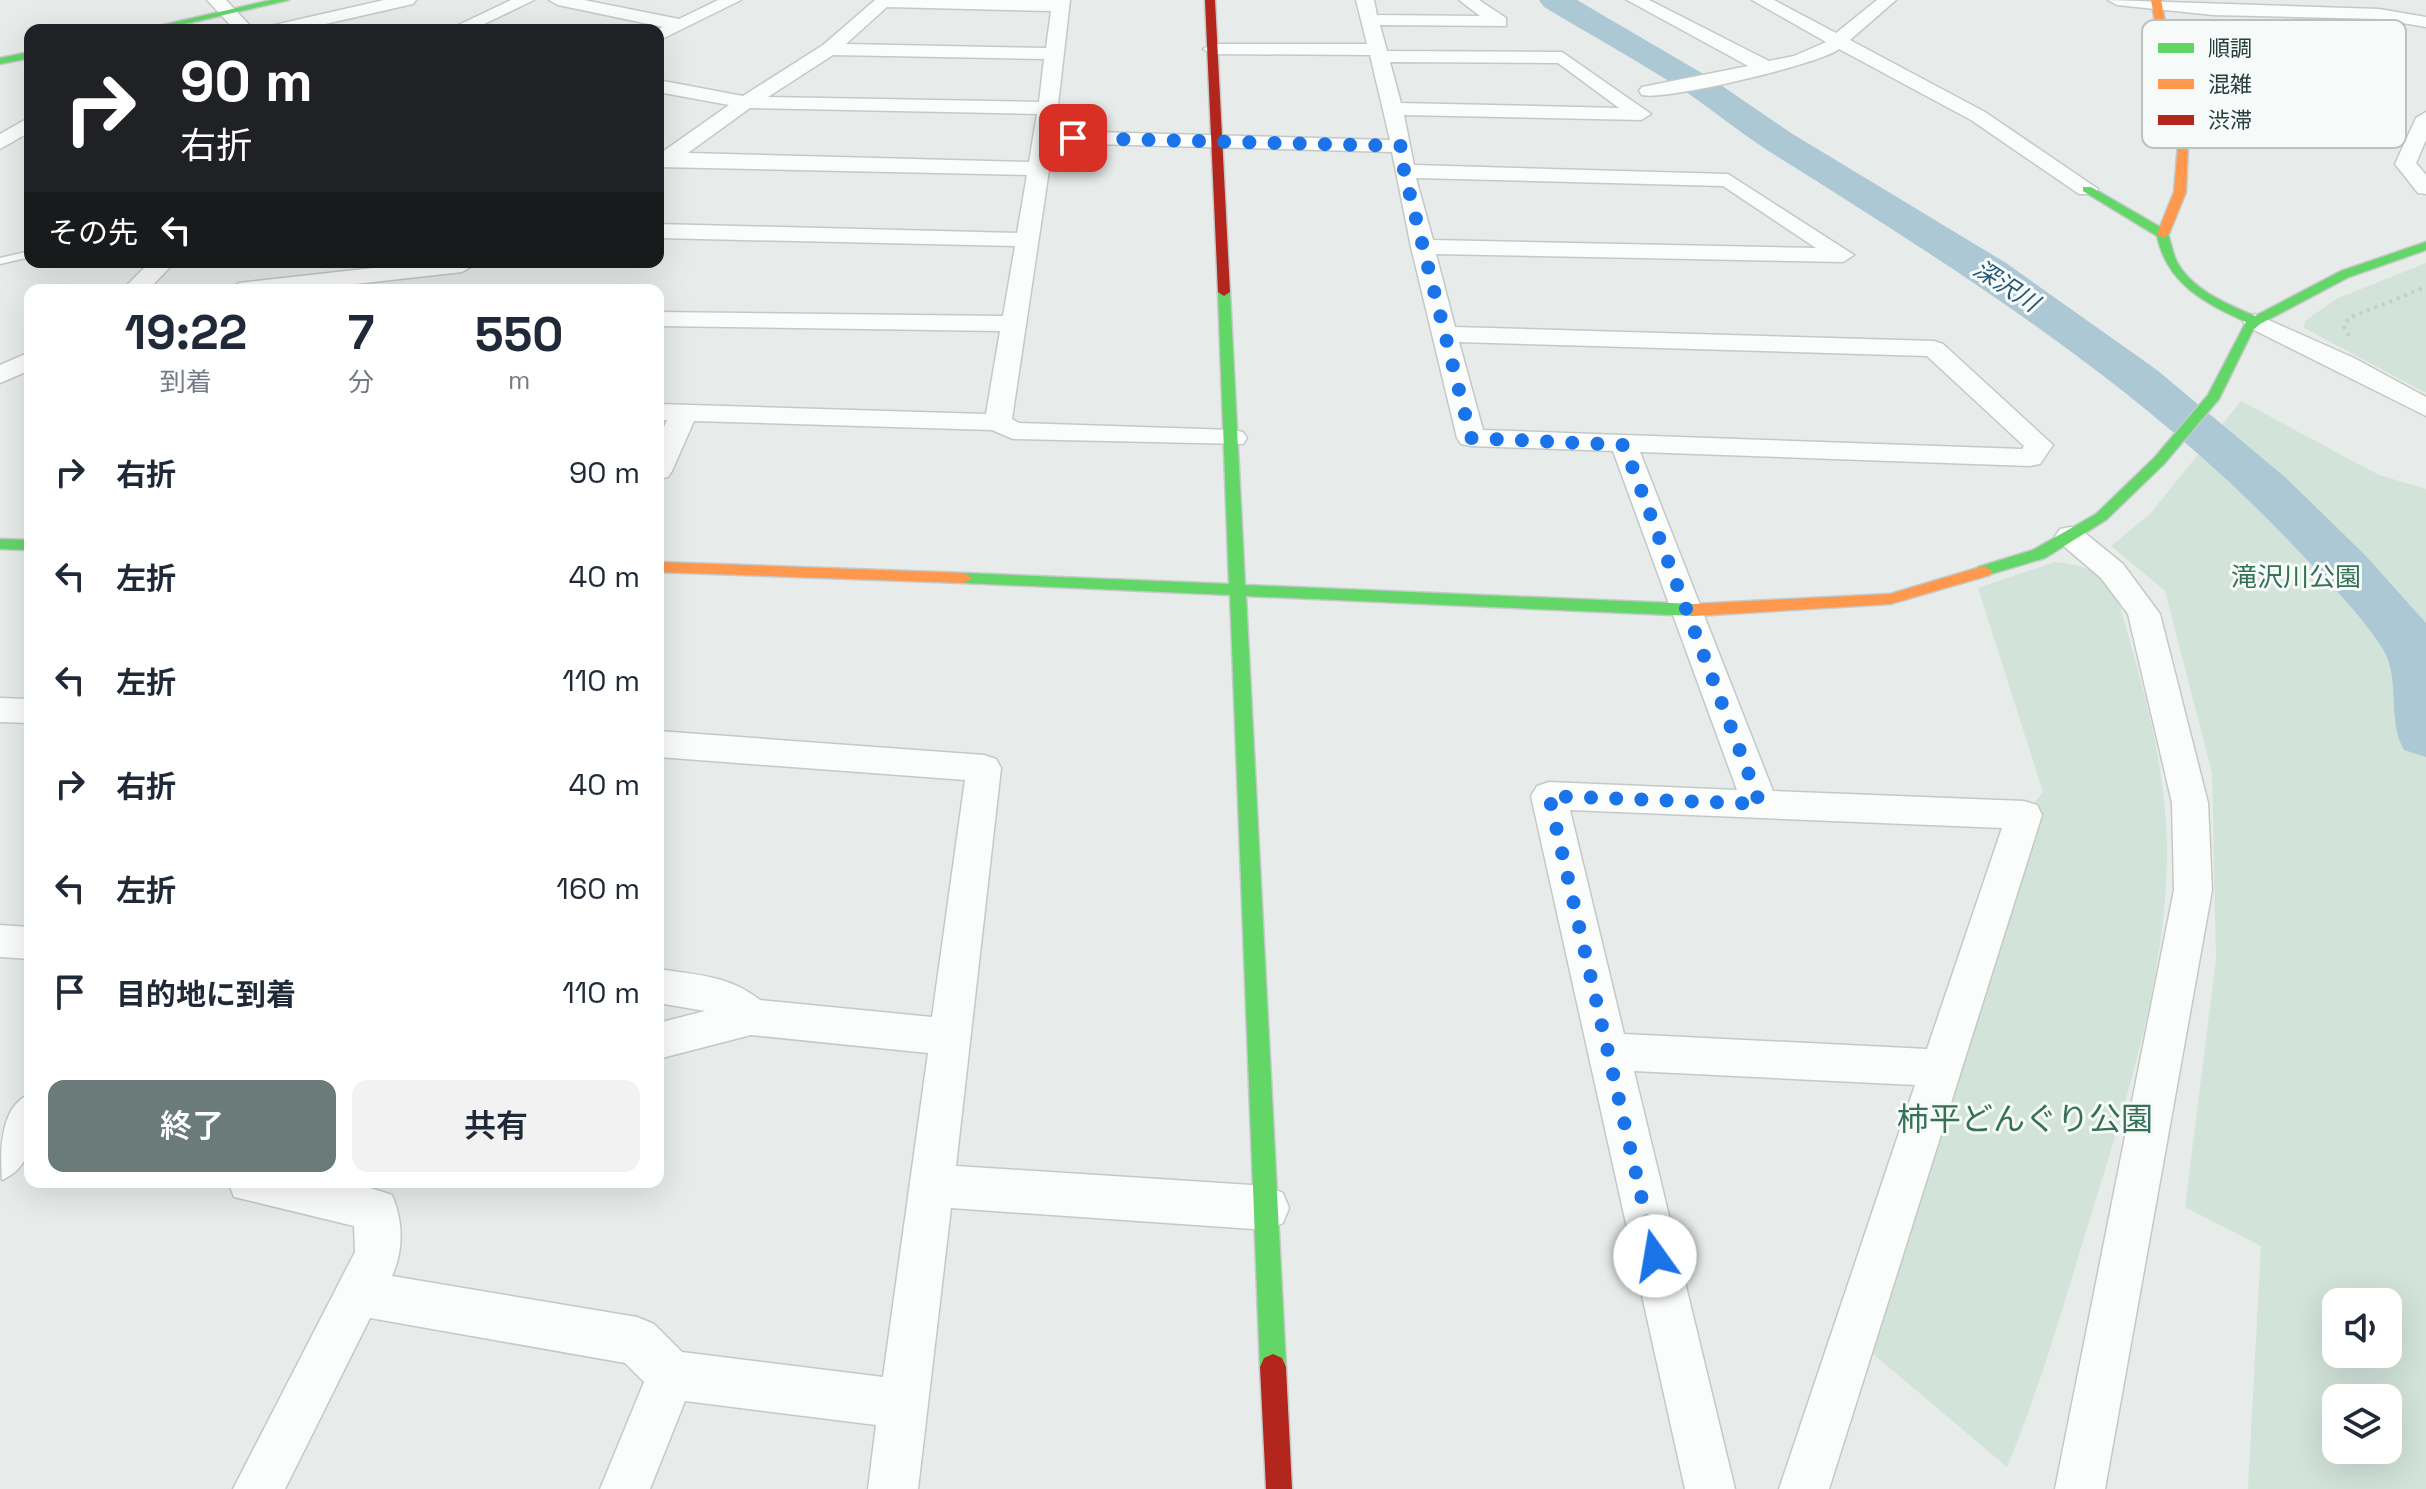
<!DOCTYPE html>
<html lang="ja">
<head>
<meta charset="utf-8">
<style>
  :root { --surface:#fff; --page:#f2f2f3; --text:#1f2937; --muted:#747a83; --accent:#6a7b79 }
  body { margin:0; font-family:"Space Grotesk","Noto Sans JP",sans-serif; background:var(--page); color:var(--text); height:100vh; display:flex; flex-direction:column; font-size:30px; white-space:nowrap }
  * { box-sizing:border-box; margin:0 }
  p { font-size:26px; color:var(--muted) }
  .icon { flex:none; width:44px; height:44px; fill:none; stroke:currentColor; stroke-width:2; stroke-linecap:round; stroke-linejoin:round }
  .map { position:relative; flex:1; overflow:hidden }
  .sheet { position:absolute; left:24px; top:284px; width:640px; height:904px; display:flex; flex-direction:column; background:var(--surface); border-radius:16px; box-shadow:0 8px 32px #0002 }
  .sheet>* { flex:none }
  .top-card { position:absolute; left:24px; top:24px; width:640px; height:244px; border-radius:16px; box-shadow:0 8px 32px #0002; background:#202124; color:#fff; overflow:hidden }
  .tools { position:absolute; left:2322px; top:1288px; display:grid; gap:16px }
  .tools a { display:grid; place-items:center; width:80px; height:80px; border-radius:16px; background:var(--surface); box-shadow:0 8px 32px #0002; font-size:40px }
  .pin { position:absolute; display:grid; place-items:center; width:68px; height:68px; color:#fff; margin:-34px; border-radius:16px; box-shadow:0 4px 12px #0006 }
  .me { position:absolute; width:88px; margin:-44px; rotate:347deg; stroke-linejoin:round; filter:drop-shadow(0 0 6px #0008) }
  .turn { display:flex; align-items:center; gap:28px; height:168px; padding:0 24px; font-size:36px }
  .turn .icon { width:104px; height:104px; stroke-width:2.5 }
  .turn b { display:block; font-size:56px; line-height:68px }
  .then { display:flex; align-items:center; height:76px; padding:0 24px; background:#0003; gap:16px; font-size:30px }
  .eta { display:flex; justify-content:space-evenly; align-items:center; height:136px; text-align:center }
  .eta b { font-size:48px; font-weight:600; line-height:56px }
  .cta { display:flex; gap:16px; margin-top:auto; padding:16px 24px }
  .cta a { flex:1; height:92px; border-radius:16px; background:var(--accent); color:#fff; font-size:32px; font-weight:600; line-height:92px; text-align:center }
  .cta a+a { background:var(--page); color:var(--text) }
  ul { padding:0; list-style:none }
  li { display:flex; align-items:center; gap:24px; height:104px; padding:0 24px }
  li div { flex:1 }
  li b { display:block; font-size:30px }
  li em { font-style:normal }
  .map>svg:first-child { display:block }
  .green { fill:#d2e3da; fill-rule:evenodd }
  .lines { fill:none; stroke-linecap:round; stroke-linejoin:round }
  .river { fill:#adc8d5; fill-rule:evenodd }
  .lane-casing { stroke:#c4c9c7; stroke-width:3 }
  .street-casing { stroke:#c4c9c7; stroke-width:3 }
  .fast-casing { stroke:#c4cac9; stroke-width:3 }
  .slow-casing { stroke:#c4cac9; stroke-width:3 }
  .jam-casing { stroke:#c4cac9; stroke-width:3 }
  .path { stroke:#c7cdcd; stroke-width:4; stroke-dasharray:3 5; stroke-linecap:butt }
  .lane { fill:#fbfcfc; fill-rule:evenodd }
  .street { fill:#fbfcfc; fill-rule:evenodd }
  .fast { fill:#63d668; fill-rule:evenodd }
  .slow { fill:#ff974d; fill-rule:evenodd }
  .jam { fill:#b3261e; fill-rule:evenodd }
  .route { stroke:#1a73e8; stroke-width:14; stroke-dasharray:0 25.2 }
  .labels { text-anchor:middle; stroke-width:6; stroke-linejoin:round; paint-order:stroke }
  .far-water-label { font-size:24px; font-style:italic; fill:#265974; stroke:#f6faf9 }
  .park-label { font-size:26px; fill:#357057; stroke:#f6faf9 }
  .near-park-label { font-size:32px; fill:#357057; stroke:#f6faf9 }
  .key { fill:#f6faf9; stroke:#b8c2c0; stroke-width:2 }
  .key-label { font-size:22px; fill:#273e3c }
</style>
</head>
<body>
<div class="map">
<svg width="2426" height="1489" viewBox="0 0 2426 1489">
  <rect width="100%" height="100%" fill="#e7ecea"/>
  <path class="green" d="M 2426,263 L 2426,393 L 2304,328 L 2305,321 L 2336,299 Z
    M 2241,401 L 2379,475 L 2426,489 L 2426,1489 L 2248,1489 L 2261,1246 L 2185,1207 L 2216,959 L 2212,773 L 2165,591 L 2111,546 L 2150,514 ZM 2388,1302 L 2388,1354 L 2336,1354 L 2336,1302 ZM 2388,1398 L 2388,1450 L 2336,1450 L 2336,1398 Z
    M 2055,562 C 2084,566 2104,569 2117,597 C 2142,682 2168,769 2167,859 C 2165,985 2123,1112 2086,1231 C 2062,1311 2039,1390 2007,1467 L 1865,1347 L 2024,816 L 2043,792 L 1978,588 Z"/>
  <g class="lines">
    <path class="river" d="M 1539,0 L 1577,0 L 1712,79 L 1791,133 L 2006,263 L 2157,370 L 2286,478 L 2365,555 L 2426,623 L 2426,757 L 2404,750 C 2386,718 2402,677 2381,646 C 2356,608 2320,574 2289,541 C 2139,384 1961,272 1778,157 C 1747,138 1719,115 1689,94 C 1642,63 1592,36 1544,7 Z"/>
    <g class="lane-casing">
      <path id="lane" d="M 30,251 L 30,257 L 0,264 L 0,258 Z"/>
    </g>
    <g class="street-casing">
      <path id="street" d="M 207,0 L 226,0 L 254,30 L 235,30 Z
        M 384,0 L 416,0 L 413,4 L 299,30 L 267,30 L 270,26 Z
        M 511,0 L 534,0 L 472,30 L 448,30 Z
        M 549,0 L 584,0 L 679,19 L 718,0 L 741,0 L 662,39 L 658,38 L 656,30 L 663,27 L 558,5 Z
        M 875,0 L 1070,0 L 1055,131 L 1390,140 L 1370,55 L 1212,54 L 1203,49 L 1212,44 L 1367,44 L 1356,0 L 1374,0 L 1377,15 L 1480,16 L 1459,0 L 1479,0 L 1506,18 L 1506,26 L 1380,25 L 1387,51 L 1562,52 L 1651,114 L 1641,120 L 1404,115 L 1414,165 L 1728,174 L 1854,255 L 1843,262 L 1436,254 L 1455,327 L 1934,341 L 1943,344 L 2053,445 L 2040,464 L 2030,466 L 1640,452 L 1773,791 L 2024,801 L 2037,805 L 2042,815 L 1829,1489 L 1779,1489 L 1915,1085 L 1634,1071 L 1735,1489 L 1685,1489 L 1531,796 L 1537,786 L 1549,782 L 1737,790 L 1613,451 L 1471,446 L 1461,444 L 1457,438 L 1411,247 L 1392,152 L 1053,143 L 1012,419 L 1019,423 L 1233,430 L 1243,432 L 1247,438 L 1243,444 L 1013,439 L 992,430 L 694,421 L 672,471 L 668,477 L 658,479 L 658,441 L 667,420 L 658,420 L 658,404 L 986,414 L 1000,331 L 658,326 L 658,312 L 1003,316 L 1015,246 L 658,238 L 658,224 L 1017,233 L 1027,175 L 658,167 L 658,155 L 729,105 L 658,92 L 658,80 L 743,96 L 823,45 ZM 887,7 L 1051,11 L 1046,48 L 846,44 ZM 833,55 L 1044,59 L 1039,102 L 768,97 ZM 1390,62 L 1558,63 L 1619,108 L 1401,103 ZM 750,108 L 1037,114 L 1029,162 L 688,153 ZM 1416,178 L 1723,186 L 1816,248 L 1433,240 ZM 1459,342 L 1927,356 L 2024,446 L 2022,449 L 1483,430 ZM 1570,810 L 2002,828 L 1927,1049 L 1624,1034 Z
        M 1627,0 L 1649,0 L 1769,61 L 1794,56 L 1826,42 L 1752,0 L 1774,0 L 1836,33 L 1877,0 L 1896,0 L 1850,40 L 1985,112 L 2098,189 L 2095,194 L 2079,194 L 1971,120 L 1839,49 C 1821,64 1665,101 1642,95 L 1639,91 L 1642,87 L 1748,66 Z
        M 2108,0 L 2379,9 L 2426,17 L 2426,27 L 2379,19 L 2213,15 L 2117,5 Z
        M 2426,112 L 2426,140 L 2416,163 L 2426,175 L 2426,194 L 2418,193 L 2395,164 L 2416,118 Z
        M 30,117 L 30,132 L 0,149 L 0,134 Z
        M 150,262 L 175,262 L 148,290 L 122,290 Z
        M 427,262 L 471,262 L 474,265 L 462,272 L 302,290 L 227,290 L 239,283 Z
        M 2255,314 L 2354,358 L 2426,397 L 2426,416 L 2246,326 L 2243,321 Z
        M 30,352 L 30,370 L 0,383 L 0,365 Z
        M 2070,527 L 2080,529 L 2123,564 L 2160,614 L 2208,803 L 2212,890 L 2105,1489 L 2055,1489 L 2174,890 L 2172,803 L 2128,614 L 2101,578 L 2060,543 L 2055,536 L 2060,529 Z
        M 0,698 L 30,699 L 30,723 L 0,722 Z
        M 658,731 L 984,755 L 996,759 L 1001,768 L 956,1166 L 1267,1186 L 1283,1193 L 1289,1208 L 1283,1223 L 1267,1230 L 951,1208 L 918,1489 L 868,1489 L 876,1425 L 685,1401 L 650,1489 L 600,1489 L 644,1382 L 625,1363 L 370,1318 L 285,1489 L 233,1489 L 355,1252 L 354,1226 L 234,1197 L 228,1182 L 352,1182 L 392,1195 C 403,1220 404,1250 392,1276 L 637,1317 L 654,1324 L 682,1352 L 883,1377 L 928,1053 L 751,1035 L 658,1059 L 658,1023 L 705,1011 L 658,1003 L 658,969 C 697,975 728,975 760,1000 L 932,1017 L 965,780 L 658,757 Z
        M 0,925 L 30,927 L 30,959 L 0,957 Z
        M 30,1094 C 30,1127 38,1165 2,1180 C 0,1151 0,1106 30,1094 Z"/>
    </g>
    <g class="fast-casing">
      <path id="fast" d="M 271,0 L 289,0 L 159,30 L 141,30 Z
        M 30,52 L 30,58 L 0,64 L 0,58 Z
        M 2083,187 L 2091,187 L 2167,231 C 2171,241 2172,252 2177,262 C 2192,290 2227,304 2255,316 L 2341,271 L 2426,242 L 2426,250 L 2349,277 L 2260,324 L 2253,330 L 2219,399 L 2164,464 L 2106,520 L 2045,558 L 1984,576 L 1976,571 L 1978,567 L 2033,550 L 2096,514 L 2154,458 L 2208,395 L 2246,322 C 2205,303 2167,284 2157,236 L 2083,191 Z
        M 1224,288 L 1230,292 L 1245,585 L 1694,604 L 1702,610 L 1694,616 L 1246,596 L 1286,1367 L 1282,1376 L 1273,1380 L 1264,1376 L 1260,1367 L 1230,595 L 964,583 L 956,578 L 964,573 L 1229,584 L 1218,292 Z
        M 0,539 L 30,540 L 30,550 L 0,549 Z"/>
    </g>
    <g class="slow-casing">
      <path id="slow" d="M 2151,0 L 2161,0 L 2188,145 L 2186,192 L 2169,234 L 2163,238 L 2157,234 L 2174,192 L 2178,145 Z
        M 658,562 L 964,573 L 972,578 L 964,583 L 658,572 Z
        M 1984,566 L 1992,571 L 1990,575 L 1890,604 L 1694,616 L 1686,610 L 1694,604 L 1890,594 Z"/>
    </g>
    <g class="jam-casing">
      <path id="jam" d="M 1205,0 L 1215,0 L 1230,292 L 1224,296 L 1218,292 Z
        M 1273,1354 L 1282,1358 L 1286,1367 L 1292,1489 L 1266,1489 L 1260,1367 L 1264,1358 Z"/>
    </g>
    <path class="path" d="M 2349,336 L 2344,327 L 2349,318 L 2426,287"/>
    <use href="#lane" class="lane"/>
    <use href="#street" class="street"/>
    <use href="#fast" class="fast"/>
    <use href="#slow" class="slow"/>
    <use href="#jam" class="jam"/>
  </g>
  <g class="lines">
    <path class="route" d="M 1073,138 L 1402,146 L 1404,171 L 1471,438 L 1624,445 L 1760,804 L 1549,796 L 1655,1256"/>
  </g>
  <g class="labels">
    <g class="far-water-label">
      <text transform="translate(2006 286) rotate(33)" y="8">深沢川</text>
    </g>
    <g class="park-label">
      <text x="2296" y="586">滝沢川公園</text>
    </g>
    <g class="near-park-label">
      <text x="2025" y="1130">柿平どんぐり公園</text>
    </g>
  </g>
  <rect x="2142" y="20" width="264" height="128" rx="12" class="key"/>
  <rect x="2158" y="43" width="36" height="10" fill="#63d668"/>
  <rect x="2158" y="79" width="36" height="10" fill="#ff974d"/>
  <rect x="2158" y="115" width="36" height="10" fill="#b3261e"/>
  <g class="key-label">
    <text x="2208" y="56">順調</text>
    <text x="2208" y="92">混雑</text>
    <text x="2208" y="128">渋滞</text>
  </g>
</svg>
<div class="tools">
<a><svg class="icon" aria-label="sound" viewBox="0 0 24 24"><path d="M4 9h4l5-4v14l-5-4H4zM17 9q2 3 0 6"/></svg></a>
<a><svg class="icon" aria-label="layers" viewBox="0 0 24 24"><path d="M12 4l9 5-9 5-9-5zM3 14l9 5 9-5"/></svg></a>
</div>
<div class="pin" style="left:1073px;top:138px;background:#d93025"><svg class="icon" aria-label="arrive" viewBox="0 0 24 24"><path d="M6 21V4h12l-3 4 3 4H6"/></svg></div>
<svg class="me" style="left:1655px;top:1256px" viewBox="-20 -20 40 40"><circle r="19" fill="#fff"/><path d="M0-13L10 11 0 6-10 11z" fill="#1a73e8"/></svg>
<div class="top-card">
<div class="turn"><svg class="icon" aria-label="right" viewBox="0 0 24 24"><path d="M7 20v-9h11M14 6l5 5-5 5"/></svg><div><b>90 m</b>右折</div></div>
<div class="then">その先<svg class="icon" aria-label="left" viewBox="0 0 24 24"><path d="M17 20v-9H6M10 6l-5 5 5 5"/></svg></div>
</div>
<section class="sheet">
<div class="eta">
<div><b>19:22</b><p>到着</p></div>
<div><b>7</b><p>分</p></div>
<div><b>550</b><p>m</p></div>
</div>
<ul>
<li><svg class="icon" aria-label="right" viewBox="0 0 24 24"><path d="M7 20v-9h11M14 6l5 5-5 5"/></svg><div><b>右折</b></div><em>90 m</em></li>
<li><svg class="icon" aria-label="left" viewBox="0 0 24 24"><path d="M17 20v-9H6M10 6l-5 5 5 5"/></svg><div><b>左折</b></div><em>40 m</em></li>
<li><svg class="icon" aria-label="left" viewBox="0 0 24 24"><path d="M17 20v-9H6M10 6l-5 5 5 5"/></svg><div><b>左折</b></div><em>110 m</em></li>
<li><svg class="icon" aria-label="right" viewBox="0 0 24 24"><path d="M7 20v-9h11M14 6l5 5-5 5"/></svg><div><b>右折</b></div><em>40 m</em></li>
<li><svg class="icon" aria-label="left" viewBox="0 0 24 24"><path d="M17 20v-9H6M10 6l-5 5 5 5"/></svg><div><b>左折</b></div><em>160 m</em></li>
<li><svg class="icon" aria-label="arrive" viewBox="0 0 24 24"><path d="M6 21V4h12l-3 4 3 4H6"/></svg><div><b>目的地に到着</b></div><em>110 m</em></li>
</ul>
<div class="cta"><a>終了</a><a>共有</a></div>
</section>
</div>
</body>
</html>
